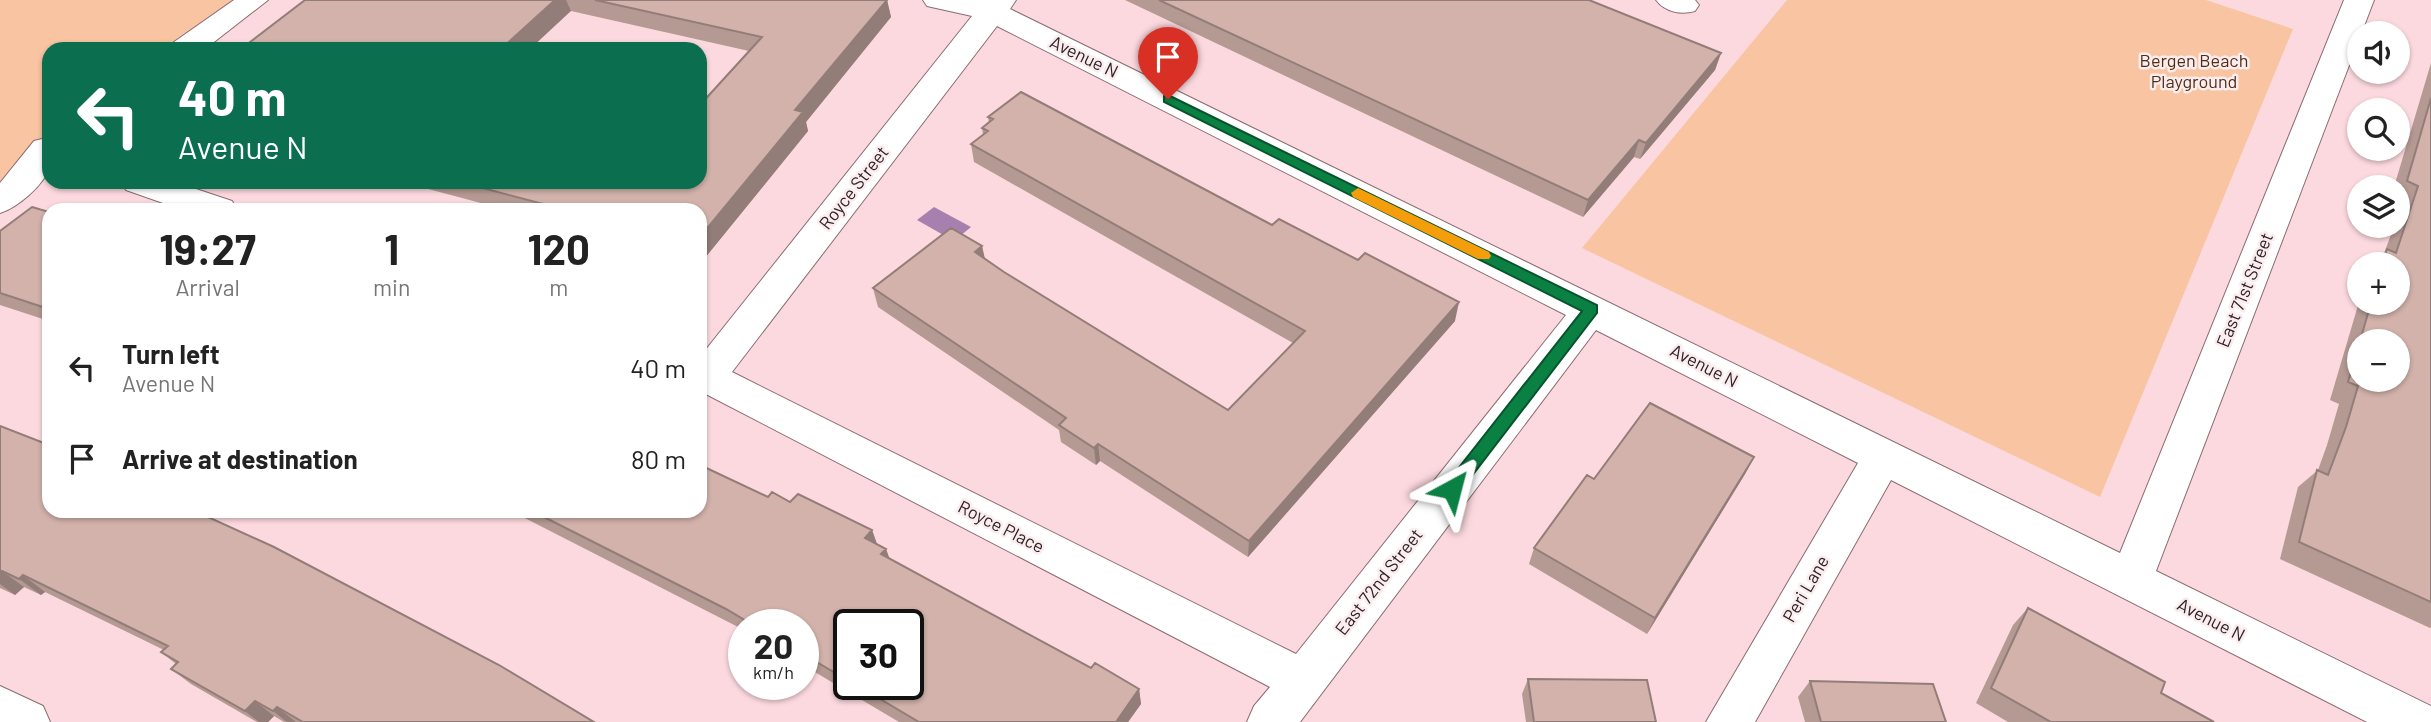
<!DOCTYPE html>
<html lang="en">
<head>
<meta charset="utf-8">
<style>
  :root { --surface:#fff; --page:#f2f2f2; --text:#222; --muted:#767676 }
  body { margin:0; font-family:Barlow,sans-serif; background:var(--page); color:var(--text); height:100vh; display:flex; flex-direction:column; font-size:26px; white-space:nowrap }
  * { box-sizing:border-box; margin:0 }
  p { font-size:23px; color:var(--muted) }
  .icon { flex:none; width:38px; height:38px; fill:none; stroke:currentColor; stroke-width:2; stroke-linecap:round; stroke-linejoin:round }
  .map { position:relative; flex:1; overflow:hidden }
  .panel { position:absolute; left:42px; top:203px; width:665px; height:315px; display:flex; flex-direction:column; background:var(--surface); border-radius:21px; box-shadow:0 2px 5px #0004 }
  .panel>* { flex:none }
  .guide { position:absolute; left:42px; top:42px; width:665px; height:147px; border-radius:21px; box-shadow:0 2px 5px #0004; background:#0b6e4f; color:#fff; overflow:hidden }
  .controls { position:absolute; left:2347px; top:21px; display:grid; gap:14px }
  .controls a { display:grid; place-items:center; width:63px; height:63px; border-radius:50%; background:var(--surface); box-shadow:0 2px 5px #0004; font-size:35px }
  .speed { position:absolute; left:728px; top:609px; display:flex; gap:14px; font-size:35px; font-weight:700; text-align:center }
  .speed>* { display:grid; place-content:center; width:91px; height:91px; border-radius:50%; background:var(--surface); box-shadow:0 2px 5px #0004; line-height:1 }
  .speed small { font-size:18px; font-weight:400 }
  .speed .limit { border:4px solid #111; border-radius:10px; background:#fff; color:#111 }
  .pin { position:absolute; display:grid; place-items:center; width:60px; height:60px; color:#fff; margin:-72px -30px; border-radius:50% 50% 50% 0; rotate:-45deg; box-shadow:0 0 7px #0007 }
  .pin .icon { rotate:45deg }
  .me { position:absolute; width:77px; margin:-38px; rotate:38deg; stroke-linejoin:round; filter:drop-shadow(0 0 5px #0008) }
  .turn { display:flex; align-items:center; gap:24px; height:147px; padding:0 21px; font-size:32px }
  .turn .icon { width:91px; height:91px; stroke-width:2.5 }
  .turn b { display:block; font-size:49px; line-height:60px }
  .eta { display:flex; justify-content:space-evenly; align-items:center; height:119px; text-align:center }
  .eta b { font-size:42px; font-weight:700; line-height:49px }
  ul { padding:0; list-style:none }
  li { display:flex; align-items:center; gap:21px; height:91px; padding:0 21px }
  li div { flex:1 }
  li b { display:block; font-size:26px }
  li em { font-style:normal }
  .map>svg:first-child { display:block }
  .green { fill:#f8c4a1 }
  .water { fill:#a880b0 }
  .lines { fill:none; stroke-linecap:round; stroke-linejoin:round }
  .minor-casing { stroke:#8a6c71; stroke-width:2 }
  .minor { fill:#fff; fill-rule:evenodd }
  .wall { fill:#b59993; fill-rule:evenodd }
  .shaded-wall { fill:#937d78 }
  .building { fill:#d2b2ab; stroke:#937d78; stroke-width:2 }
  .route { fill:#0b8043; stroke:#07532c; stroke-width:2 }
  .slow { fill:#f59e0b }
  .labels { text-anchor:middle; stroke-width:5; stroke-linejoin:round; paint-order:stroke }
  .street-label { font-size:18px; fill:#2f2325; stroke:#fbedef }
  .park-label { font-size:18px; fill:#532e12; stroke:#fbedef }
</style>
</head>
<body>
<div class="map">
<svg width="2431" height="722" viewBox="0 0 2431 722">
  <rect width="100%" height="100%" fill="#fcd9de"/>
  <path class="green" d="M 0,0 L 259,0 L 194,49 L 49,49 L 49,157 L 0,194 Z
    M 1787,0 L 2206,0 L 2293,29 L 2100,497 L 1582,248 Z"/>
  <path class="water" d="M 934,207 L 971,227 L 954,241 L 917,220 Z"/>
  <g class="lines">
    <g class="minor-casing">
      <path id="minor" d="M 234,0 L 268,0 L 205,49 L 170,49 L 174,42 Z
        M 923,0 L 1016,0 L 1010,9 L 2120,553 L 2344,0 L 2374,0 L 2156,571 L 2431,706 L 2431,722 L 2367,722 L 1891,480 L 1755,722 L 1706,722 L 1858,463 L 1596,330 L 1300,722 L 1247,722 L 1254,706 L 1270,687 L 700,391 L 700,357 L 972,16 L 927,6 ZM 997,26 L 1566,315 L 1296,654 L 732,372 Z
        M 1656,0 L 1695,0 L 1699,5 L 1695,11 C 1681,15 1665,12 1656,0 Z
        M 46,138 L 49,139 C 49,147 51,160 49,168 C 44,185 17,208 0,213 L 0,183 L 34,141 Z
        M 121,182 L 175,182 L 232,201 L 237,210 L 183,210 L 126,190 Z
        M 0,686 L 43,706 L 50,722 L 0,722 Z"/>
    </g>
    <use href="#minor" class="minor"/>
  </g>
  <path class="wall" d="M 305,0 L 887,0 L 891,17 L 806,122 L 808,131 L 700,264 L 700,210 L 507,210 L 402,182 L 700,182 L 749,51 L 571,11 Z
    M 1125,0 L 1589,0 L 1721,53 L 1715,70 L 1640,159 L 1634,157 L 1583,217 Z
    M 2431,63 L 2431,627 L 2430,628 L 2280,559 L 2298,487 L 2318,470 L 2327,445 L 2339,404 L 2330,400 L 2359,302 L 2359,303 L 2398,303 L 2398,264 L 2372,264 L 2385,251 L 2394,226 L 2398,226 L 2398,215 L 2401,204 L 2398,203 L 2398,187 L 2394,187 ZM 2359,341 L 2398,341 L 2359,380 Z
    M 988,117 L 1272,225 L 1455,321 L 1248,557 L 1100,461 L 1096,465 L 1061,442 L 1059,430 L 878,307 L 873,288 L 982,246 L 985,259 L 1004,272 L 1228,410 L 1293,343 L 974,162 L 971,144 L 983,135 L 982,128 L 989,123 Z
    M 49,212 L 49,321 L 0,305 L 0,231 Z
    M 0,426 L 594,722 L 284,722 L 274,716 L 268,722 L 257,722 L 191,684 L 171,669 L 176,664 L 161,652 L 164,650 L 45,592 L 41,595 L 24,587 L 15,595 L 0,588 Z
    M 1754,457 L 1745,474 L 1647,634 L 1529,564 L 1534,548 L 1594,479 Z
    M 768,497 L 790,502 L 872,530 L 877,544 L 886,549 L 889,559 L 1091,668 L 1139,689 L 1141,704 L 1128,722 L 899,722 L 803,665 L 803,625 L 744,625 L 744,630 L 511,511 L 700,511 ZM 849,625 L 908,684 L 849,684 Z
    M 2028,608 L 2161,693 L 2214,722 L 2008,722 L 1976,703 L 2013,625 Z
    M 1528,679 L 1656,722 L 1526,722 L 1522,694 Z
    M 1810,681 L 1946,722 L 1805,722 L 1798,697 Z"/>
  <path class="shaded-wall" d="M 555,0 L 566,0 L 571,11 L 530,49 L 501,49 Z
    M 887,0 L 891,17 L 806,122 L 808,131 L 700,264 L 700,237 L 795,110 Z
    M 1721,53 L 1715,70 L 1640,159 L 1646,143 Z
    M 1639,140 L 1634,157 L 1583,217 L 1588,200 Z
    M 982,246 L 986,265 L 975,252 Z
    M 1459,302 L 1455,321 L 1248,557 L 1249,541 Z
    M 1098,444 L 1100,461 L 1096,465 L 1094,448 Z
    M 1754,457 L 1745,474 L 1647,634 L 1655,618 Z
    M 872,530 L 878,547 L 865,538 Z
    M 886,549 L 892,565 L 881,554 Z
    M 2,571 L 24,587 L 15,595 L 0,584 L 0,573 Z
    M 23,575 L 45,592 L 41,595 L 19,579 Z
    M 1139,689 L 1141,704 L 1128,722 L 1116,722 Z
    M 255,701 L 274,716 L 268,722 L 259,722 L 245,711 Z
    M 277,707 L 296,722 L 287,722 L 273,711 Z"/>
  <path class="building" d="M 305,0 L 555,0 L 501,49 L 241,49 Z
    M 595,0 L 887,0 L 795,110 L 803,112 L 700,237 L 700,210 L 566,210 L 460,182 L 700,182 L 700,105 L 762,37 Z
    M 1159,0 L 1589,0 L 1721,53 L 1646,143 L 1639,140 L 1588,200 Z
    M 1021,92 L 1272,225 L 1279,219 L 1358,260 L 1365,253 L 1459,302 L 1249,541 L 1098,444 L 1094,448 L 1059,425 L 1066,418 L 873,288 L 951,228 L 982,246 L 975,252 L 1004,272 L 1228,410 L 1305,331 L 971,144 L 988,131 L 982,128 L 993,119 L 988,117 Z
    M 2431,98 L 2431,602 L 2299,542 L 2317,470 L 2328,475 L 2346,427 L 2358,386 L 2348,382 L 2359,344 L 2359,380 L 2398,380 L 2398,341 L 2360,341 L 2371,303 L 2398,303 L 2398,264 L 2382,264 L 2387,249 L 2396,253 L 2418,186 L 2407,181 Z
    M 32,207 L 49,212 L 49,309 L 0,293 L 0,231 Z
    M 1650,403 L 1754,457 L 1655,618 L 1534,548 L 1587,475 L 1594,479 Z
    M 0,426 L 49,445 L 49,511 L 195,511 L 274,547 L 499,665 L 594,722 L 303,722 L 277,707 L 273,711 L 255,701 L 245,711 L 171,669 L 178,662 L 161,652 L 168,646 L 23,575 L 19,579 L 2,571 L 0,573 Z
    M 700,465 L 768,497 L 772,492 L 790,502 L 798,494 L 872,530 L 865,538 L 886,549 L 881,554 L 1091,668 L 1095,663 L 1139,689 L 1116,722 L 919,722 L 855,684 L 908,684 L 908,625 L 849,625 L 849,681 L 803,654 L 803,625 L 753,625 L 726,609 L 532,511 L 700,511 Z
    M 2028,608 L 2165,682 L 2161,693 L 2214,722 L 2051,722 L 1991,688 Z
    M 1528,679 L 1647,680 L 1656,722 L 1534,722 Z
    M 1810,681 L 1933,684 L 1946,722 L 1821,722 Z"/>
  <path class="route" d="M 1168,95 L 1597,305 L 1597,313 L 1458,494 L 1446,494 L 1443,489 L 1446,484 L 1582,311 L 1164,102 L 1164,96 Z"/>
  <path class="slow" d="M 1358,188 L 1489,252 L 1491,256 L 1489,259 L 1478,259 L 1353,197 L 1351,193 Z"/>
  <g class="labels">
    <g class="street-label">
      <text transform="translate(1084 57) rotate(26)" y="6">Avenue N</text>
      <text transform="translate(854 188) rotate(-52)" y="6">Royce Street</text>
      <text transform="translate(2245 290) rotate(-68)" y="6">East 71st Street</text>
      <text transform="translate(1704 366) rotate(27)" y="6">Avenue N</text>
      <text transform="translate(1001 527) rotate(27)" y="6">Royce Place</text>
      <text transform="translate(1379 582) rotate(-52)" y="6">East 72nd Street</text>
      <text transform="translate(1806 589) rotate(-60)" y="6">Peri Lane</text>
      <text transform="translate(2211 620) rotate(27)" y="6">Avenue N</text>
    </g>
    <g class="park-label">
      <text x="2194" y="67">Bergen Beach<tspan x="2194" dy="21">Playground</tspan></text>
    </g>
  </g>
</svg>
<div class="controls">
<a><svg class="icon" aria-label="sound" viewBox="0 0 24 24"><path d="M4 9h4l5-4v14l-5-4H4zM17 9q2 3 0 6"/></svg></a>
<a><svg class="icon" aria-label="search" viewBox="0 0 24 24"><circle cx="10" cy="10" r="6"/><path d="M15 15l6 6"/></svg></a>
<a><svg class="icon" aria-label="layers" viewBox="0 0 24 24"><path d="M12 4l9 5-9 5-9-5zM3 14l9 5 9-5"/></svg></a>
<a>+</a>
<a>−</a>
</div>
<div class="speed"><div>20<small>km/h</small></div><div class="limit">30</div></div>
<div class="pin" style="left:1168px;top:99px;background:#d93025"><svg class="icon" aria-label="arrive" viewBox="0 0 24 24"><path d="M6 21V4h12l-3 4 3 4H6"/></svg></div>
<svg class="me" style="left:1452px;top:489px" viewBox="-20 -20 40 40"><path d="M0-17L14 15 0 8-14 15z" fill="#0b8043" stroke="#fff" stroke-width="4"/></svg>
<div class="guide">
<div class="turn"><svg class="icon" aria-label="left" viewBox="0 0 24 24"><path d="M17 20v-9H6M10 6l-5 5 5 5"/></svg><div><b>40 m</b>Avenue N</div></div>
</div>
<section class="panel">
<div class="eta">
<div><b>19:27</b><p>Arrival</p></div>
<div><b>1</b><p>min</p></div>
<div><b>120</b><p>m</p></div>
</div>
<ul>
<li><svg class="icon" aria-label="left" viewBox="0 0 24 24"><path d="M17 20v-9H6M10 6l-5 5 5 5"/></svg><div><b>Turn left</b><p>Avenue N</p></div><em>40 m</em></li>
<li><svg class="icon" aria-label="arrive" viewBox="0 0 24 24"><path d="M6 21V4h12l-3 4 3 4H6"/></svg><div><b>Arrive at destination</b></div><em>80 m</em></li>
</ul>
</section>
</div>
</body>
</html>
